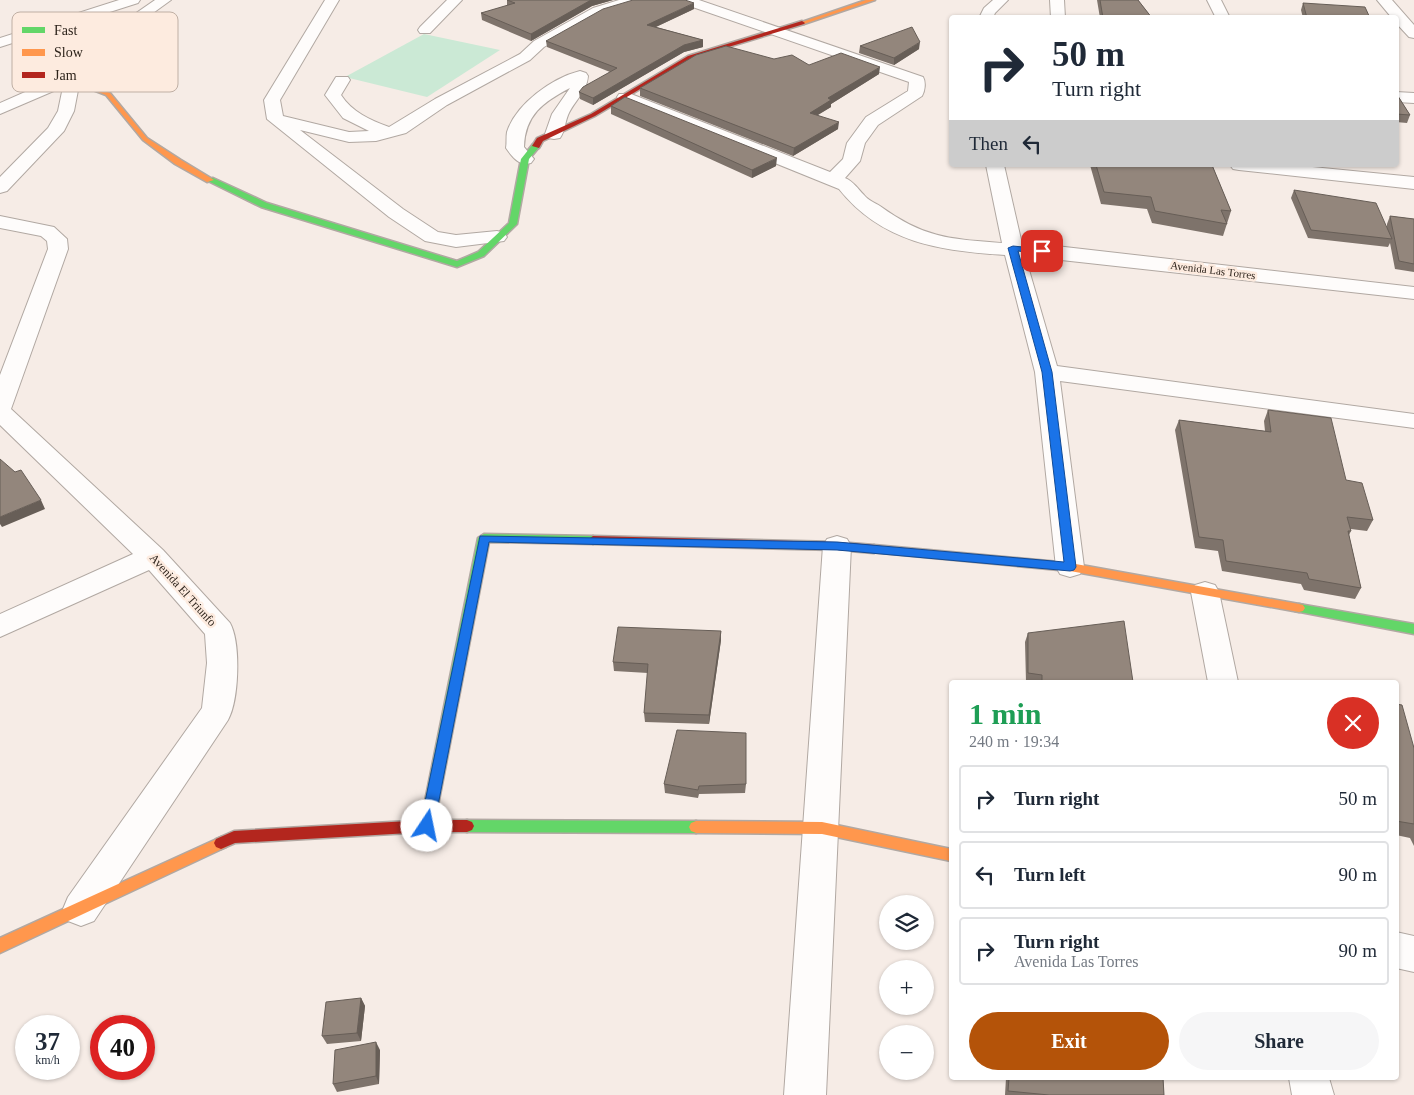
<!DOCTYPE html>
<html lang="en">
<head>
<meta charset="utf-8">
<style>
  :root { --surface:#fff; --page:#f6f6f7; --text:#1f2937; --muted:#747a83; --line:#e0e1e3; --accent:#b45309 }
  body { margin:0; font-family:"Times New Roman",serif; background:var(--page); color:var(--text); height:100vh; display:flex; flex-direction:column; font-size:19px; white-space:nowrap }
  * { box-sizing:border-box; margin:0 }
  p { font-size:16px; color:var(--muted) }
  .icon { flex:none; width:28px; height:28px; fill:none; stroke:currentColor; stroke-width:2; stroke-linecap:round; stroke-linejoin:round }
  .map { position:relative; flex:1; overflow:hidden }
  .details { position:absolute; left:949px; top:680px; width:450px; height:400px; display:flex; flex-direction:column; background:var(--surface); border-radius:5px; box-shadow:0 1px 4px #0004 }
  .details>* { flex:none }
  .guide { position:absolute; left:949px; top:15px; width:450px; height:152px; border-radius:5px; box-shadow:0 1px 4px #0004; background:#fff; color:var(--text); overflow:hidden }
  .fabs { position:absolute; left:879px; top:895px; display:grid; gap:10px }
  .fabs a { display:grid; place-items:center; width:55px; height:55px; border-radius:50%; background:var(--surface); box-shadow:0 1px 4px #0004; font-size:25px }
  .speed { position:absolute; left:15px; top:1015px; display:flex; gap:10px; font-size:25px; font-weight:700; text-align:center }
  .speed>* { display:grid; place-content:center; width:65px; height:65px; border-radius:50%; background:var(--surface); box-shadow:0 1px 4px #0004; line-height:1 }
  .speed small { font-size:12px; font-weight:400 }
  .speed .limit { border:8px solid #d22; background:#fff; color:#111 }
  .pin { position:absolute; display:grid; place-items:center; width:42px; height:42px; color:#fff; margin:-21px; border-radius:10px; box-shadow:0 2px 8px #0006 }
  .me { position:absolute; width:55px; margin:-28px; rotate:11deg; stroke-linejoin:round; filter:drop-shadow(0 0 4px #0008) }
  .turn { display:flex; align-items:center; gap:18px; height:105px; padding:0 20px; font-size:22px }
  .turn .icon { width:65px; height:65px; stroke-width:2.5 }
  .turn b { display:block; font-size:35px; line-height:42px }
  .then { display:flex; align-items:center; height:48px; padding:0 20px; background:#0003; gap:10px; font-size:19px }
  .round { display:grid; place-items:center; flex:none; width:52px; height:52px; border-radius:26px; background:var(--page) }
  .head { display:flex; align-items:center; justify-content:space-between; height:85px; padding:0 20px }
  h1 { font-size:30px; font-weight:600; line-height:38px; color:#1e9e55 }
  .primary-button { display:flex; gap:10px; margin-top:auto; padding:10px 20px }
  .primary-button a { flex:1; height:58px; border-radius:30px; background:var(--accent); color:#fff; font-size:20px; font-weight:600; line-height:58px; text-align:center }
  .primary-button a+a { background:var(--page); color:var(--text) }
  ul { padding:0; list-style:none }
  li { display:flex; align-items:center; gap:15px; height:68px; margin:0 10px 8px; padding:0 10px; border:2px solid var(--line); border-radius:5px }
  li div { flex:1 }
  li b { display:block; font-size:19px }
  li em { font-style:normal }
  .map>svg:first-child { display:block }
  .green { fill:#cbe9d5 }
  .lines { fill:none; stroke-linecap:round; stroke-linejoin:round }
  .street-casing { stroke:#b1a8a2; stroke-width:2 }
  .fast-casing { stroke:#b1a8a2; stroke-width:3 }
  .slow-casing { stroke:#b1a8a2; stroke-width:3 }
  .jam-casing { stroke:#b1a8a2; stroke-width:3 }
  .street { fill:#fefcfb; fill-rule:evenodd }
  .fast { fill:#63d668; fill-rule:evenodd }
  .slow { fill:#ff974d; fill-rule:evenodd }
  .jam { fill:#b3261e; fill-rule:evenodd }
  .wall { fill:#7e736b }
  .shaded-wall { fill:#675e57 }
  .building { fill:#93867c; stroke:#675e57 }
  .route { fill:#1a73e8; stroke:#114b97 }
  .labels { text-anchor:middle; stroke-width:5; stroke-linejoin:round; paint-order:stroke }
  .far-street-label { font-size:11px; fill:#2d231b; stroke:#fdebdf }
  .street-label { font-size:12px; fill:#2d231b; stroke:#fdebdf }
  .key { fill:#fdebdf; stroke:#bfafa4; stroke-width:1 }
  .key-label { font-size:14px; fill:#2d231b }
</style>
</head>
<body>
<div class="map">
<svg width="1414" height="1095" viewBox="0 0 1414 1095">
  <rect width="100%" height="100%" fill="#f6ece6"/>
  <path class="green" d="M 424,34 L 500,50 L 427,97 L 345,77 Z"/>
  <g class="lines">
    <g class="street-casing">
      <path id="street" d="M 119,0 L 140,0 L 138,3 L 0,47 L 0,38 Z
        M 155,0 L 171,0 L 62,79 L 66,81 L 77,82 L 79,85 L 74,111 L 64,131 L 7,191 L 0,193 L 0,177 L 48,128 L 58,111 L 63,87 L 0,114 L 0,103 L 41,85 L 39,82 L 41,79 Z
        M 325,0 L 339,0 L 280,100 L 283,116 L 349,132 L 369,131 L 343,118 L 325,95 L 336,77 L 348,77 L 350,80 L 341,95 C 352,112 370,120 389,127 L 435,99 L 520,54 L 534,41 L 593,8 L 619,0 L 640,0 L 638,3 L 603,14 L 544,47 L 530,60 L 447,105 L 406,133 L 376,141 L 349,142 L 300,130 L 403,209 L 438,232 L 456,235 L 497,231 L 504,233 L 507,237 L 504,241 L 456,247 L 425,241 L 389,217 L 267,119 L 264,100 Z
        M 447,0 L 462,0 L 430,33 L 420,33 L 418,30 L 420,27 Z
        M 679,0 L 699,0 L 923,77 C 926,82 925,91 922,96 L 878,125 L 865,143 L 860,161 L 845,178 C 854,182 857,188 864,195 C 868,200 875,203 880,206 C 924,238 949,239 1002,243 L 986,165 L 1004,165 L 1022,244 L 1056,246 L 1414,287 L 1414,299 L 1025,256 L 1057,366 L 1414,414 L 1414,428 L 1060,381 L 1084,567 L 1080,574 L 1070,577 L 1060,574 L 1056,567 L 1035,372 L 1005,255 C 941,251 882,243 839,189 L 619,100 L 617,97 L 619,94 L 631,94 L 830,172 L 843,159 L 847,143 L 866,117 L 908,91 L 909,82 L 681,3 Z
        M 993,0 L 1008,0 L 995,13 L 993,18 L 979,18 L 984,8 Z
        M 1050,0 L 1064,0 L 1065,18 L 1051,18 Z
        M 1207,0 L 1221,0 L 1230,18 L 1216,18 Z
        M 1377,0 L 1392,0 L 1414,25 L 1414,38 L 1409,37 L 1396,23 L 1396,18 L 1392,18 Z
        M 580,71 L 586,73 L 588,76 C 587,92 574,101 568,115 C 565,122 565,131 560,138 L 554,139 L 548,138 L 545,134 L 552,114 L 570,88 C 543,102 525,115 524,147 L 534,159 L 531,163 C 519,166 513,158 506,148 C 507,143 506,137 507,132 C 516,104 552,78 580,71 Z
        M 1396,92 L 1414,93 L 1414,103 L 1396,102 Z
        M 1230,165 L 1292,165 L 1414,177 L 1414,189 L 1239,170 L 1233,169 Z
        M 0,216 L 54,227 L 67,239 L 68,249 L 11,409 L 163,550 L 230,623 C 241,643 239,700 228,720 L 94,921 L 81,926 L 68,921 L 63,909 L 68,897 L 202,708 L 207,663 L 205,634 L 149,570 L 0,637 L 0,614 L 133,554 L 0,425 L 0,375 L 48,249 L 47,241 L 41,236 L 0,228 Z
        M 837,536 L 847,539 L 851,546 L 826,1095 L 784,1095 L 823,546 L 827,539 Z
        M 1205,582 L 1215,585 L 1219,592 L 1238,682 L 1208,682 L 1191,592 L 1195,585 Z
        M 1396,932 L 1414,936 L 1414,972 L 1396,968 Z
        M 1289,1078 L 1329,1078 L 1334,1095 L 1292,1095 Z"/>
    </g>
    <g class="fast-casing">
      <path id="fast" d="M 533,144 L 540,146 L 529,159 L 517,224 L 484,256 L 457,267 L 261,207 L 206,180 L 213,178 L 267,203 L 457,261 L 478,252 L 509,223 L 521,159 Z
        M 484,534 L 593,536 L 599,540 L 593,544 L 489,542 L 434,826 L 432,830 L 427,832 L 422,830 L 420,826 L 478,538 Z
        M 1299,604 L 1414,624 L 1414,634 L 1295,611 L 1293,608 L 1295,605 Z
        M 467,820 L 696,821 L 701,823 L 703,827 L 701,831 L 696,833 L 467,832 L 462,830 L 460,826 L 462,822 Z"/>
    </g>
    <g class="slow-casing">
      <path id="slow" d="M 866,0 L 875,0 L 804,24 L 799,23 Z
        M 47,80 L 89,84 L 110,93 L 147,138 L 181,160 L 214,180 L 207,182 L 175,164 L 143,140 L 106,95 L 88,88 L 45,83 L 44,82 Z
        M 874,545 L 1070,563 L 1299,604 L 1303,605 L 1305,608 L 1303,611 L 1299,612 L 1070,571 L 870,552 L 868,549 Z
        M 696,821 L 822,822 L 951,849 L 951,861 L 822,834 L 696,833 L 691,831 L 689,827 L 691,823 Z
        M 221,837 L 226,839 L 228,843 L 226,847 L 0,953 L 0,938 Z"/>
    </g>
    <g class="jam-casing">
      <path id="jam" d="M 802,21 L 805,23 L 804,24 L 692,58 L 595,116 L 543,141 L 539,148 L 532,146 L 537,138 L 591,114 L 688,56 Z
        M 593,536 L 837,542 L 874,545 L 880,549 L 874,553 L 837,550 L 593,544 L 587,540 Z
        M 427,820 L 467,820 L 472,822 L 474,826 L 472,830 L 467,832 L 427,832 L 235,843 L 221,849 L 216,847 L 214,843 L 216,839 L 234,831 Z"/>
    </g>
    <use href="#street" class="street"/>
    <use href="#fast" class="fast"/>
    <use href="#slow" class="slow"/>
    <use href="#jam" class="jam"/>
  </g>
  <path class="wall" d="M 507,0 L 613,0 L 592,6 L 531,41 L 482,20 L 481,13 L 507,6 Z
    M 1097,0 L 1138,0 L 1152,18 L 1100,18 Z
    M 1303,3 L 1370,18 L 1303,18 L 1301,10 Z
    M 694,9 L 656,27 L 703,40 L 703,47 L 684,52 L 593,105 L 580,99 L 579,92 L 610,72 L 547,47 L 546,41 Z
    M 860,46 L 919,49 L 894,65 L 859,53 Z
    M 809,65 L 879,74 L 831,104 L 831,107 L 818,115 L 838,129 L 793,156 L 640,96 L 640,88 Z
    M 1396,93 L 1410,115 L 1407,123 L 1396,122 Z
    M 611,106 L 776,166 L 752,178 L 611,114 Z
    M 1090,165 L 1212,165 L 1231,211 L 1223,236 L 1152,223 L 1147,209 L 1101,204 Z
    M 1294,190 L 1387,228 L 1387,224 L 1390,216 L 1414,219 L 1414,272 L 1395,269 L 1390,243 L 1388,247 L 1308,238 L 1291,198 Z
    M 1268,410 L 1346,480 L 1373,520 L 1367,531 L 1351,529 L 1351,531 L 1349,535 L 1361,588 L 1355,599 L 1304,590 L 1301,584 L 1222,571 L 1218,551 L 1195,548 L 1175,430 L 1179,420 L 1265,431 L 1264,421 Z
    M 721,631 L 721,640 L 709,724 L 645,722 L 644,713 L 648,673 L 614,671 L 613,662 Z
    M 1028,633 L 1133,682 L 1026,682 L 1025,642 Z
    M 1396,704 L 1414,748 L 1414,846 L 1410,838 L 1396,835 Z
    M 664,784 L 746,784 L 745,793 L 699,794 L 698,798 L 665,793 Z
    M 361,998 L 365,1006 L 361,1041 L 327,1044 L 322,1036 Z
    M 380,1050 L 379,1084 L 337,1092 L 333,1084 Z
    M 1006,1078 L 1163,1078 L 1164,1095 L 1005,1095 Z"/>
  <path class="shaded-wall" d="M 591,0 L 613,0 L 592,6 L 531,41 L 531,34 Z
    M 694,3 L 694,9 L 647,31 L 647,25 Z
    M 703,40 L 703,47 L 684,52 L 593,105 L 593,98 L 684,45 Z
    M 920,42 L 919,49 L 894,65 L 894,58 Z
    M 880,67 L 879,74 L 831,104 L 831,107 L 809,120 L 810,113 L 828,98 Z
    M 839,122 L 838,129 L 793,156 L 794,148 Z
    M 777,158 L 776,166 L 752,178 L 752,170 Z
    M 41,500 L 45,509 L 2,527 L 0,524 L 0,517 Z
    M 721,631 L 721,640 L 709,724 L 709,715 Z
    M 361,998 L 365,1006 L 361,1041 L 357,1033 Z
    M 376,1042 L 380,1050 L 379,1084 L 376,1076 Z"/>
  <path class="building" d="M 507,0 L 591,0 L 531,34 L 481,13 L 515,3 Z
    M 633,0 L 685,0 L 694,3 L 647,25 L 703,40 L 684,45 L 593,98 L 579,92 L 583,87 L 617,68 L 546,41 L 603,9 Z
    M 1100,0 L 1138,0 L 1152,18 L 1103,18 Z
    M 1303,3 L 1365,7 L 1370,18 L 1307,18 Z
    M 912,27 L 920,42 L 894,58 L 860,46 Z
    M 726,46 L 774,59 L 792,55 L 809,65 L 841,53 L 880,67 L 828,98 L 831,100 L 810,113 L 839,122 L 794,148 L 640,88 L 696,55 Z
    M 1396,93 L 1410,115 L 1396,114 Z
    M 625,97 L 777,158 L 752,170 L 611,106 Z
    M 1096,165 L 1212,165 L 1231,211 L 1221,210 L 1227,224 L 1155,211 L 1151,197 L 1104,192 Z
    M 1294,190 L 1376,203 L 1392,239 L 1311,230 Z
    M 1390,216 L 1414,219 L 1414,264 L 1399,261 Z
    M 1268,410 L 1331,418 L 1346,480 L 1362,483 L 1373,520 L 1347,517 L 1351,531 L 1348,531 L 1361,588 L 1309,579 L 1307,573 L 1226,561 L 1223,540 L 1199,537 L 1179,420 L 1271,432 Z
    M 0,459 L 15,472 L 21,470 L 41,500 L 0,517 Z
    M 1124,621 L 1133,682 L 1042,682 L 1042,675 L 1028,673 L 1028,633 Z
    M 618,627 L 721,631 L 709,715 L 644,713 L 648,664 L 613,662 Z
    M 1396,704 L 1402,705 L 1414,748 L 1414,824 L 1396,821 Z
    M 677,730 L 746,733 L 746,784 L 699,786 L 698,790 L 664,784 Z
    M 361,998 L 357,1033 L 322,1036 L 326,1002 Z
    M 376,1042 L 376,1076 L 333,1084 L 335,1050 Z
    M 1009,1078 L 1163,1078 L 1164,1095 L 1049,1095 L 1008,1091 Z"/>
  <path class="route" d="M 1013,246 L 1042,249 L 1046,251 L 1042,254 L 1018,251 L 1052,372 L 1076,567 L 1074,570 L 1070,571 L 837,550 L 489,542 L 434,826 L 432,831 L 427,833 L 422,831 L 420,826 L 480,536 L 837,542 L 1064,562 L 1042,372 L 1008,248 Z"/>
  <g class="labels">
    <g class="far-street-label">
      <text transform="translate(1213 270) rotate(7)" y="4">Avenida Las Torres</text>
    </g>
    <g class="street-label">
      <text transform="translate(183 590) rotate(48)" y="4">Avenida El Triunfo</text>
    </g>
  </g>
  <rect x="12" y="12" width="166" height="80" rx="8" class="key"/>
  <rect x="22" y="27" width="23" height="6" fill="#63d668"/>
  <rect x="22" y="49" width="23" height="7" fill="#ff974d"/>
  <rect x="22" y="72" width="23" height="6" fill="#b3261e"/>
  <g class="key-label">
    <text x="54" y="35">Fast</text>
    <text x="54" y="57">Slow</text>
    <text x="54" y="80">Jam</text>
  </g>
</svg>
<div class="fabs">
<a><svg class="icon" aria-label="layers" viewBox="0 0 24 24"><path d="M12 4l9 5-9 5-9-5zM3 14l9 5 9-5"/></svg></a>
<a>+</a>
<a>−</a>
</div>
<div class="speed"><div>37<small>km/h</small></div><div class="limit">40</div></div>
<div class="pin" style="left:1042px;top:251px;background:#d93025"><svg class="icon" aria-label="arrive" viewBox="0 0 24 24"><path d="M6 21V4h12l-3 4 3 4H6"/></svg></div>
<svg class="me" style="left:427px;top:826px" viewBox="-20 -20 40 40"><circle r="19" fill="#fff"/><path d="M0-13L10 11 0 6-10 11z" fill="#1a73e8"/></svg>
<div class="guide">
<div class="turn"><svg class="icon" aria-label="right" viewBox="0 0 24 24"><path d="M7 20v-9h11M14 6l5 5-5 5"/></svg><div><b>50 m</b>Turn right</div></div>
<div class="then">Then<svg class="icon" aria-label="left" viewBox="0 0 24 24"><path d="M17 20v-9H6M10 6l-5 5 5 5"/></svg></div>
</div>
<section class="details">
<div class="head"><div><h1>1 min</h1><p>240 m · 19:34</p></div><a class="round" style="background:#d93025;color:#fff"><svg class="icon" aria-label="close" viewBox="0 0 24 24"><path d="M6 6l12 12M18 6L6 18"/></svg></a></div>
<ul>
<li><svg class="icon" aria-label="right" viewBox="0 0 24 24"><path d="M7 20v-9h11M14 6l5 5-5 5"/></svg><div><b>Turn right</b></div><em>50 m</em></li>
<li><svg class="icon" aria-label="left" viewBox="0 0 24 24"><path d="M17 20v-9H6M10 6l-5 5 5 5"/></svg><div><b>Turn left</b></div><em>90 m</em></li>
<li><svg class="icon" aria-label="right" viewBox="0 0 24 24"><path d="M7 20v-9h11M14 6l5 5-5 5"/></svg><div><b>Turn right</b><p>Avenida Las Torres</p></div><em>90 m</em></li>
</ul>
<div class="primary-button"><a>Exit</a><a>Share</a></div>
</section>
</div>
</body>
</html>
